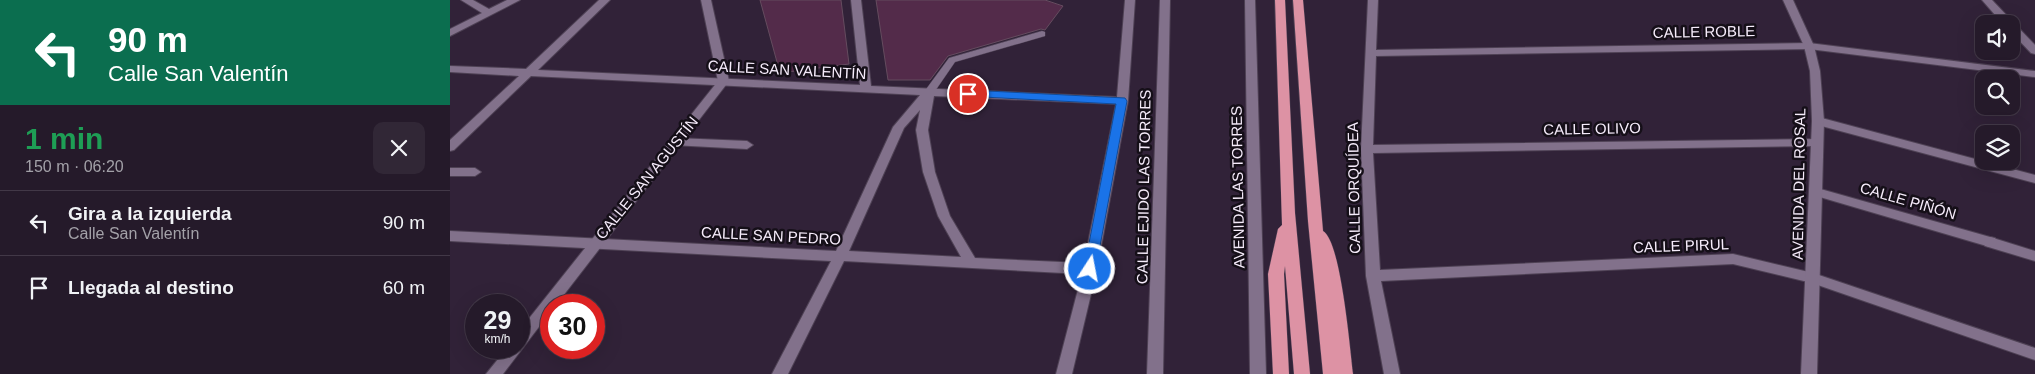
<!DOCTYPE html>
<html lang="es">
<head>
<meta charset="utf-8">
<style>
  :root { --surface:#251a2a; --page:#312736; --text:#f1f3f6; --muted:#a3a1a8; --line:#423847 }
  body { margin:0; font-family:Arial,sans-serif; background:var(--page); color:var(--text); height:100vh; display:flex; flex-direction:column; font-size:19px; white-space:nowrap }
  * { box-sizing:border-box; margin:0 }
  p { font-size:16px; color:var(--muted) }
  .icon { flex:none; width:28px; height:28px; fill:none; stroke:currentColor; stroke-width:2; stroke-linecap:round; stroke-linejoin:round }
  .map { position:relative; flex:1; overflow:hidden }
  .panel { display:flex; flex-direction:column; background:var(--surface); width:450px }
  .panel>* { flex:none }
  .top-card { background:#0b6e4f; color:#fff; overflow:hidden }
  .fabs { position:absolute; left:1525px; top:15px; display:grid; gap:10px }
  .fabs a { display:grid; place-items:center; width:45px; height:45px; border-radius:10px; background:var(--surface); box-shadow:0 5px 20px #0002,0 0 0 1px var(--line); font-size:25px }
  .speed { position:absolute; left:15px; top:294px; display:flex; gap:10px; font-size:25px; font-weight:700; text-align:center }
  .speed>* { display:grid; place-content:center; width:65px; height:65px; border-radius:50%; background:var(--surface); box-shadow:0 5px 20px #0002,0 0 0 1px var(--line); line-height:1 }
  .speed small { font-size:12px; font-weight:400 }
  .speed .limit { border:8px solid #d22; background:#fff; color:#111 }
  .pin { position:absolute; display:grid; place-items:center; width:42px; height:42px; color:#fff; margin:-21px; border:2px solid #fff; border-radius:50%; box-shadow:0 1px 5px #0007 }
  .me { position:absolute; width:55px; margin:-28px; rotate:11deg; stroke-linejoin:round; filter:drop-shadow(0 0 4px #0008) }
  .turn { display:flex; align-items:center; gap:18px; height:105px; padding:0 25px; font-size:22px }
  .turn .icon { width:65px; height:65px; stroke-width:2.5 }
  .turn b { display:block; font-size:35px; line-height:42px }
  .round { display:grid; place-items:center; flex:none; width:52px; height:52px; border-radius:10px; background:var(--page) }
  .summary { display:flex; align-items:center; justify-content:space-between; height:85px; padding:0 25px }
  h1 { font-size:30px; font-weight:800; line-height:38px; color:#1e9e55 }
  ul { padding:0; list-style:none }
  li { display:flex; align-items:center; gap:15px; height:65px; padding:0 25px; border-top:1px solid var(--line) }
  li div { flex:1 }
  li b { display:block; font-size:19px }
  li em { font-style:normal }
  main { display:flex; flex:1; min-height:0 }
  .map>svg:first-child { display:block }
  .building { fill:#532b4a; stroke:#654c5f }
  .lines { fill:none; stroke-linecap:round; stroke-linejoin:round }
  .service-casing { stroke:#4e4154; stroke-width:1 }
  .pedestrian-casing { stroke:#4e4154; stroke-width:2 }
  .minor-casing { stroke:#4e4154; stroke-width:2 }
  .tertiary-casing { stroke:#4e4154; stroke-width:2 }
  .trunk-casing { stroke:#4e4154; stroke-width:1 }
  .service { fill:#82718b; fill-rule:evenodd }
  .pedestrian { fill:#82718b; fill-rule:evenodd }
  .minor { fill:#82718b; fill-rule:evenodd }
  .tertiary { fill:#82718b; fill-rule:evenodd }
  .trunk { fill:#dd92a4; fill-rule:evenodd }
  .route { fill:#1a73e8; stroke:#114b97 }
  .labels { text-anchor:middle; stroke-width:5; stroke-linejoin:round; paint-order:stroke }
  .street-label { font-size:15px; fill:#f6ecfb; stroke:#150f18 }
</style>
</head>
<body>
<main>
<section class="panel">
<div class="top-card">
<div class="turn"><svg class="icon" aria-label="left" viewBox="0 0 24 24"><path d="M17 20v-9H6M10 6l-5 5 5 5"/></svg><div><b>90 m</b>Calle San Valentín</div></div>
</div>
<div class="summary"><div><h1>1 min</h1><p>150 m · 06:20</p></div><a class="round"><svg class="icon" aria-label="close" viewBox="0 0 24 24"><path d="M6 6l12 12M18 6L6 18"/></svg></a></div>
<ul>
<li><svg class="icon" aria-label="left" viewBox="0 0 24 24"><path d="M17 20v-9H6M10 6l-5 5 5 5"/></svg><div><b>Gira a la izquierda</b><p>Calle San Valentín</p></div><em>90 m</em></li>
<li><svg class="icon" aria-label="arrive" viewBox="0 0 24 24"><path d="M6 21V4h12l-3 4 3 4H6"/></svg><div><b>Llegada al destino</b></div><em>60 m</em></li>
</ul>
</section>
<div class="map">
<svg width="1585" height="374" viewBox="0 0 1585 374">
  <rect width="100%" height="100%" fill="#312238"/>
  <path class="building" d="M 310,0 L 391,0 L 399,64 L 330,73 Z
    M 426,0 L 595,0 L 613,6 L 595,30 L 591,29 L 498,56 L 480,80 L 438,80 Z"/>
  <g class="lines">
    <g class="service-casing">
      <path id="service" d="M 592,31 L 595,32 L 595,36 L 505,62 L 483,94 L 475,94 L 474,92 L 499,58 Z"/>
    </g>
    <g class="pedestrian-casing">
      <path id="pedestrian" d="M 1540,237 L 1585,251 L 1585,261 L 1535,246 L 1533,242 L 1535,238 Z"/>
    </g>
    <g class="minor-casing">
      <path id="minor" d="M 11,0 L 23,0 L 39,9 L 57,0 L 70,0 L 0,36 L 0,29 L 32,13 Z
        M 149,0 L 160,0 L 88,70 L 410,85 L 401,0 L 411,0 L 421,86 L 667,97 L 675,0 L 685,0 L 678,101 L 647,269 L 622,374 L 606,374 L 632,274 L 394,261 L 338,374 L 322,374 L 381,261 L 0,241 L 0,231 L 386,251 L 443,127 L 470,95 L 81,76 L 4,150 L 0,151 L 0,140 L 69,76 L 0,72 L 0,66 L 76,69 ZM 484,96 L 666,104 L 634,263 L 525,258 L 500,216 L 485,172 L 478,130 ZM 470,110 L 466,130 L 473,172 L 488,216 L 511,257 L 399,251 L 454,128 Z
        M 710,0 L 720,0 L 713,374 L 697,374 Z
        M 795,0 L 805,0 L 816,374 L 800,374 Z
        M 918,0 L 928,0 L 926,50 L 1359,43 L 1585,71 L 1585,77 L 1359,49 L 926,56 L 923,145 L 1371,139 L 1373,142 L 1371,145 L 1367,146 L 923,153 L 930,270 L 1283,254 L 1363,273 L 1585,348 L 1585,360 L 1362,283 L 1283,264 L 931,281 L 950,374 L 934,374 L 916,276 L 911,149 Z
        M 1532,0 L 1542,0 L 1585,45 L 1585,54 L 1581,53 L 1561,32 L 1561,24 L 1553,24 Z
        M 1368,117 L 1585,175 L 1585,183 L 1364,124 L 1362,121 L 1364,118 Z
        M 226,138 L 297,141 L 303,145 L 297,149 L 222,145 L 220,142 L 222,139 Z
        M 0,168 L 25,168 L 31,172 L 25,176 L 0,176 Z
        M 1367,188 L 1540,237 L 1545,238 L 1547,242 L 1545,246 L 1540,247 L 1363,195 L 1361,192 L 1363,189 Z"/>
    </g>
    <g class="tertiary-casing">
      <path id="tertiary" d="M 251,0 L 261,0 L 279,81 L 106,305 L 101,305 L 101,311 L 53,374 L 36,374 L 57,348 L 69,348 L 69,331 L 268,81 Z
        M 1333,0 L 1343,0 L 1364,46 L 1370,71 L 1374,121 L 1367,374 L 1351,374 L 1362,121 L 1360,71 L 1354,46 Z"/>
    </g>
    <g class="trunk-casing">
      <path id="trunk" d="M 825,0 L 835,0 L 845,213 L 860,374 L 844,374 L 835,266 L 834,274 L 839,374 L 823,374 L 818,274 L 828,229 L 832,225 Z
        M 843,0 L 853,0 L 873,231 C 891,241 900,350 903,374 L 873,374 L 858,221 Z"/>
    </g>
    <use href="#service" class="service"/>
    <use href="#pedestrian" class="pedestrian"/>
    <use href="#minor" class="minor"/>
    <use href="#tertiary" class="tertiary"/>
    <use href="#trunk" class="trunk"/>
  </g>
  <path class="route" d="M 518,90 L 675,98 L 677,101 L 645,273 L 636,273 L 634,269 L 666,104 L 514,96 L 513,94 Z"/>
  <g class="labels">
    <g class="street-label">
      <text transform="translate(1254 32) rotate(-1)" y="5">CALLE ROBLE</text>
      <text transform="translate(337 70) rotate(3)" y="5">CALLE SAN VALENTÍN</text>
      <text transform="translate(1142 129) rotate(-1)" y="5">CALLE OLIVO</text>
      <text transform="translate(197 178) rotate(-51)" y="5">CALLE SAN AGUSTÍN</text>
      <text transform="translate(1349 184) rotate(-89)" y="5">AVENIDA DEL ROSAL</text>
      <text transform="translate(694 187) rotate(-89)" y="5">CALLE EJIDO LAS TORRES</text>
      <text transform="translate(788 187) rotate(-91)" y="5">AVENIDA LAS TORRES</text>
      <text transform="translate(904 188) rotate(-91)" y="5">CALLE ORQUÍDEA</text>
      <text transform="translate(1458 201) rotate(16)" y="5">CALLE PIÑÓN</text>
      <text transform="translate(321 236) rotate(3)" y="5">CALLE SAN PEDRO</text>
      <text transform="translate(1231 246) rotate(-2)" y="5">CALLE PIRUL</text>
    </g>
  </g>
</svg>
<div class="fabs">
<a><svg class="icon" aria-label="sound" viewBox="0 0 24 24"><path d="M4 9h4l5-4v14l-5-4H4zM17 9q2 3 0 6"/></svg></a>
<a><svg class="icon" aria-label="search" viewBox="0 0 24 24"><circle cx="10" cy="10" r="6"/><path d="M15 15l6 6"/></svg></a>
<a><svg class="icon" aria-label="layers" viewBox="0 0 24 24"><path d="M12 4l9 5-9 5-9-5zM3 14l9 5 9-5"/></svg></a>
</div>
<div class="speed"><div>29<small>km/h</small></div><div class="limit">30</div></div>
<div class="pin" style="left:518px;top:94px;background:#d93025"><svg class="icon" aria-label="arrive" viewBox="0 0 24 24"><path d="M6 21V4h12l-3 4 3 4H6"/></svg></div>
<svg class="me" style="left:640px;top:269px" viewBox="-20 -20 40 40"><circle r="17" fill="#1a73e8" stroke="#fff" stroke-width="3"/><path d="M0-11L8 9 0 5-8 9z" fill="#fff"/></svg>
</div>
</main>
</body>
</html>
